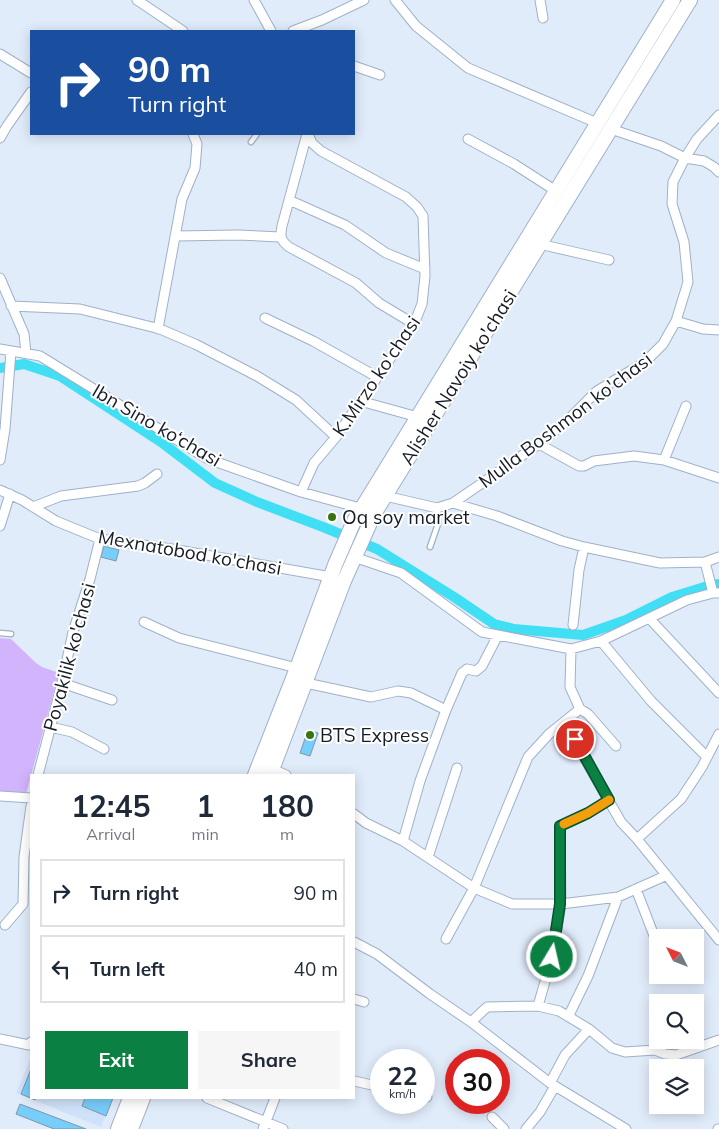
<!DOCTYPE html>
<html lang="en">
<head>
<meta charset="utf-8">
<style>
  :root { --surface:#fff; --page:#f6f6f7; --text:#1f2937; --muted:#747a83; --line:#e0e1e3; --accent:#0b8043 }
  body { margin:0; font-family:Mulish,sans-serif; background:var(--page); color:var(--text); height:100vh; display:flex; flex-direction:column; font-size:19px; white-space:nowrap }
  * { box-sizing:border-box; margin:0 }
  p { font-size:16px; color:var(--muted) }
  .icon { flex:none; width:28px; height:28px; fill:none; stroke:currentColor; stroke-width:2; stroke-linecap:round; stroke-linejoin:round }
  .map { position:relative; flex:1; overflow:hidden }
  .sheet { position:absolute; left:30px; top:774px; width:325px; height:325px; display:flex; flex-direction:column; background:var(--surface); border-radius:0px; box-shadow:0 2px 12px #0003 }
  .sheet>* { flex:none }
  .hud { position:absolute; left:30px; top:30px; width:325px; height:105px; border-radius:0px; box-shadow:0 2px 12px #0003; background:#1a4fa0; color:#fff; overflow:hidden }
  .needle { width:32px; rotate:312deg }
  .tools { position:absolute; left:649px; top:929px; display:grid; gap:10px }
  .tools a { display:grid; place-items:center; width:55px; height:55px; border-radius:0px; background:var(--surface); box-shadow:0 2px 12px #0003; font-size:25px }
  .speed { position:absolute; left:370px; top:1049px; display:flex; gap:10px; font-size:25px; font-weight:700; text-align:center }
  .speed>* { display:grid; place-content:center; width:65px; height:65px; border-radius:50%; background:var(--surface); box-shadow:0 2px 12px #0003; line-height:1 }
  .speed small { font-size:12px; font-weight:400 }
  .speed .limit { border:8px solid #d22; background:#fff; color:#111 }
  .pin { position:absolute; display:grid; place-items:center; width:42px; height:42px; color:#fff; margin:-21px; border:2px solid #fff; border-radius:50%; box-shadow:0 1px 5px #0007 }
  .me { position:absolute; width:55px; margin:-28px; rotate:9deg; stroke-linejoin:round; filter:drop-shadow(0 0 4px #0008) }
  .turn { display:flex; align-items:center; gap:18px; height:105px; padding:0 15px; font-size:22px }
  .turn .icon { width:65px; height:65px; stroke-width:2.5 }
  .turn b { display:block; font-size:35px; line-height:42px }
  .eta { display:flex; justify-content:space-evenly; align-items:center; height:85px; text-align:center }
  .eta b { font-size:30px; font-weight:700; line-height:35px }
  .button { display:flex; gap:10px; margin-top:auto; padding:10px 15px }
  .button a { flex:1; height:58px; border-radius:0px; background:var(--accent); color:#fff; font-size:20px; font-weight:700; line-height:58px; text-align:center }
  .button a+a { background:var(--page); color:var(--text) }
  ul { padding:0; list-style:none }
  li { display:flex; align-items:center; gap:15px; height:68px; margin:0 10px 8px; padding:0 5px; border:2px solid var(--line); border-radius:0px }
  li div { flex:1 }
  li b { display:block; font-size:19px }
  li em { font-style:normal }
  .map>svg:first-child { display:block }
  .built { fill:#cfe2fa }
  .green { fill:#d2b4fd }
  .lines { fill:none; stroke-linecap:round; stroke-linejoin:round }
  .canal { stroke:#40dff4; stroke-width:10 }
  .building { fill:#78cefa; stroke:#7c98a7 }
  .lane-casing { stroke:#9fb1c8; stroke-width:7 }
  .street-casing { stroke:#9fb1c8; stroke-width:11 }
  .primary-casing { stroke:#9fb1c8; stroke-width:16 }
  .lane { stroke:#fff; stroke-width:4.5 }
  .street { stroke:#fff; stroke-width:9 }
  .primary { stroke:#fff; stroke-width:14 }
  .route-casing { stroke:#07532c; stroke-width:12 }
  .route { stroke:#0b8043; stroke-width:9 }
  .slow { stroke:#f59e0b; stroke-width:9 }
  .poi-dot { fill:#37750d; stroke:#fff; stroke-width:2 }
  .labels { text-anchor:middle; stroke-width:4; stroke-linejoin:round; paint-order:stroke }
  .street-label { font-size:19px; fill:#161c25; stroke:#fff }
  .poi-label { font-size:19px; fill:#161c25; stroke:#fff; text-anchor:start }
</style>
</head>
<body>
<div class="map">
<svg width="719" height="1129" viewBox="0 0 719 1129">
  <rect width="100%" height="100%" fill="#e1ecfb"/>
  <path class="built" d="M 31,1058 L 31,1098 L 113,1098 L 101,1127 L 16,1093 Z"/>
  <path class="green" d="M 0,638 L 11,639 L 36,663 L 42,667 L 59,673 L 26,794 L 0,791 Z"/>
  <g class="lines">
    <path class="canal" d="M 0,368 L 24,364 L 60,376 L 161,442 L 215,483 L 257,502 L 323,527 L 377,549 L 454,597 L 494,624 L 514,629 L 583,635 L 626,620 L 672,597 L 711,585 L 719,584"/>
  </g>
  <path class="building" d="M 104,546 L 119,550 L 116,561 L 101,557 Z
    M 308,730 L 318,733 L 310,756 L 300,753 Z
    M 31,1069 L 31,1098 L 36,1098 L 35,1100 L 21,1094 Z
    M 85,1098 L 113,1098 L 106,1116 L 82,1106 Z
    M 20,1104 L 86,1129 L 54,1129 L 16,1114 Z"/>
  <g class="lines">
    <g class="lane-casing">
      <path id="lane" d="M 251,142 L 257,134
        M 430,547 L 438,524 L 437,508
        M 0,633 L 11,634"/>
    </g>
    <g class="street-casing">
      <path id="street" d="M 137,0 L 183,31
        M 254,0 L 271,31
        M 395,0 L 416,26 L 468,68 L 597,123
        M 540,0 L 543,18
        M 293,31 L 322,20 L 364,0
        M 0,54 L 31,73
        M 354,66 L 380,75
        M 611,129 L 661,146 L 685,158 L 704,161 L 714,167 L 719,172
        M 307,134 L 282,226 C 280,236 280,240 289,247 L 356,283 L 379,303 L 414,324
        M 0,138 L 7,126 L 31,92
        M 468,139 L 514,164 L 556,191
        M 289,200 L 345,225 L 386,253 L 425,269
        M 175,236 L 238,235 L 280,237
        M 539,244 L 609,260
        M 0,278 L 24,334 L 26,353
        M 11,306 L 80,309 L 160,329 L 195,344 L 257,376 L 296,400 L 336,437
        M 265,318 L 313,341 L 377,377
        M 676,321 L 703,329 L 719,330
        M 158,329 L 182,199 L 195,168 L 197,144 L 193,134
        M 0,349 L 40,356 L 208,459 L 301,492 L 364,509
        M 360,401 L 418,417
        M 539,444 L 579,466 L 584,466 L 594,461 L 634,456 L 664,460 L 719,478
        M 0,460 L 5,429 L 11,351
        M 664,460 L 686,406
        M 0,490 L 22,500 L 56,521 L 100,539 L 172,549 L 331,577
        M 301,492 L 314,463 L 336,437 L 414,324 L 422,304 L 425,276 L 423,216 L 417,207 L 406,197 L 321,151 L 312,143 L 308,134
        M 381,495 L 437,508 L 453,503 L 497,516 L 562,541 L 584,547 L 660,563 L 705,562 L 719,557
        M 453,503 L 539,444 L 565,423 L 597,391 L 645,362 L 663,344 L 676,321 L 688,282 L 684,242 L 672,204 L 673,182 L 685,158 L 697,139 L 719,115
        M 33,507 L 61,496 L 138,486 L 145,483 L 157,474
        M 0,526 L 10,494
        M 354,557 L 401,573 L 482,632 L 571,649 L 601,641 L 687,600 L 713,593 L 719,593
        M 705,562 L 713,593
        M 649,618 L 719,693
        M 144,622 L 179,638 L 297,668
        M 573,625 L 579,570 L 584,547
        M 601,641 L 651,701 L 707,757
        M 62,683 L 112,700
        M 306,683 L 371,697 L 398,691 L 411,693 L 446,710 L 462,673 L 467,669 L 476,671 L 482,666 L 498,635
        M 580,709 L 588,714 L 616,746
        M 568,719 L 575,739 L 586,761 L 621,822 L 637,839 L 719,940
        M 50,727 L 72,732 L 104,749
        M 272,769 L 286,775
        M 38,775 L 62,683 L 73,632 L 90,579 L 100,539
        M 0,796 L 31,798
        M 354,814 L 366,823 L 403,841 L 474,888 L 512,904 L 561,904 L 618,897 L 665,876
        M 637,839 L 681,799 L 702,767 L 719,734
        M 403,841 L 420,781 L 446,710
        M 428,857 L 457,768
        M 636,889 L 658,946
        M 5,925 L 23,904 L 24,857 L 31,806
        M 446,939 L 474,888 L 528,757 L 549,734 L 580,709 L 570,687 L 571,649
        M 354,942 L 377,954 L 430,994 L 471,1022 L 550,1083 L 626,1129
        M 354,999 L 364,1002
        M 538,1006 L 552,957 L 561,904 L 560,826 L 588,813 L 609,800
        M 569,1015 L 588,976 L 618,897
        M 471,1022 L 487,1007 L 538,1006 L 559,1011 L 589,1029 L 612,1048 L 625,1052 L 655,1050 L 665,1054 L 676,1055 L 719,1040
        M 0,1039 L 29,1045 L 31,1042
        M 354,1081 L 381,1087
        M 550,1083 L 565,1055 L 589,1029
        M 424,1097 L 427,1097
        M 207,1098 L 283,1129
        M 492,1117 L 504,1129
        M 263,1129 L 275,1098
        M 526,1129 L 540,1112 L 555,1086
        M 718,1129 L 719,1129"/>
    </g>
    <g class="primary-casing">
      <path id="primary" d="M 255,775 L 297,668 L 335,565 L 354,521 L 673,0
        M 270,775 L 344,581 L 374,514 L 690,0
        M 118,1129 L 130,1098
        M 131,1129 L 143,1098"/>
    </g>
    <use href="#lane" class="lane"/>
    <use href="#street" class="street"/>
    <use href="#primary" class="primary"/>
  </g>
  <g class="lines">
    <g class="route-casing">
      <path id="route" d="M 552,957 L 560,904 L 560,826 L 588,813 L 609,800 L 575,739"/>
    </g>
    <use href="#route" class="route"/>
    <path class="slow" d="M 564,824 L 588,813 L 609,800"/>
  </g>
  <g class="poi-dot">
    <circle cx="332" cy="517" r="5"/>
    <circle cx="310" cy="735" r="5"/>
  </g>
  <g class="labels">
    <g class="street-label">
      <text transform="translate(376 376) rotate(-56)" y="7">K.Mirzo ko'chasi</text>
      <text transform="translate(458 377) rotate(-58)" y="7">Alisher Navoiy ko'chasi</text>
      <text transform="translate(565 420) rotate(-37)" y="7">Mulla Boshmon ko'chasi</text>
      <text transform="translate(157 425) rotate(30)" y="7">Ibn Sino ko‘chasi</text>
      <text transform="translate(190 552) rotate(10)" y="7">Mexnatobod ko'chasi</text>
      <text transform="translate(69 657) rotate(-75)" y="7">Poyakilik ko'chasi</text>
    </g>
    <g class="poi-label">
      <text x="342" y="524">Oq soy market</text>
      <text x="320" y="742">BTS Express</text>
    </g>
  </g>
</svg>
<div class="tools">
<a><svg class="needle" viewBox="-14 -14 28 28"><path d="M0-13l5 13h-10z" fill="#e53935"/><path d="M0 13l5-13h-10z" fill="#747a83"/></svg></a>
<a><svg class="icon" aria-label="search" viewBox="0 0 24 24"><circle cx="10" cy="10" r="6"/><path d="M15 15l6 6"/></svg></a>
<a><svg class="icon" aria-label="layers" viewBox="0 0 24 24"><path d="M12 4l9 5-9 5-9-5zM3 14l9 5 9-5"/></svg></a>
</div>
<div class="speed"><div>22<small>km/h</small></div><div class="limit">30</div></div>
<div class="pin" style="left:575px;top:739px;background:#d93025"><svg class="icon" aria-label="arrive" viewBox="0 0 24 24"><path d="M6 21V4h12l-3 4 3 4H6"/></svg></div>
<svg class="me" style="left:552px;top:957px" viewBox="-20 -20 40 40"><circle r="17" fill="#0b8043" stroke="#fff" stroke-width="3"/><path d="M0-11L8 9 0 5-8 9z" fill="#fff"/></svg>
<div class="hud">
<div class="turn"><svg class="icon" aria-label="right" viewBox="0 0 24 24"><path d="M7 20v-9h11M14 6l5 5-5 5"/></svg><div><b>90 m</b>Turn right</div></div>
</div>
<section class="sheet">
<div class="eta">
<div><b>12:45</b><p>Arrival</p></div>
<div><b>1</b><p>min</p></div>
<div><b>180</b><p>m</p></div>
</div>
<ul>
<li><svg class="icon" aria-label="right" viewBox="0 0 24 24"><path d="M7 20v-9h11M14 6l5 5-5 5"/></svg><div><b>Turn right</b></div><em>90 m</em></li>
<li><svg class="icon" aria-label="left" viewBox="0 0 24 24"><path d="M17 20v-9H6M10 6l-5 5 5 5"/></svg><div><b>Turn left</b></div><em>40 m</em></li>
</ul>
<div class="button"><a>Exit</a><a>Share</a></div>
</section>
</div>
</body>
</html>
